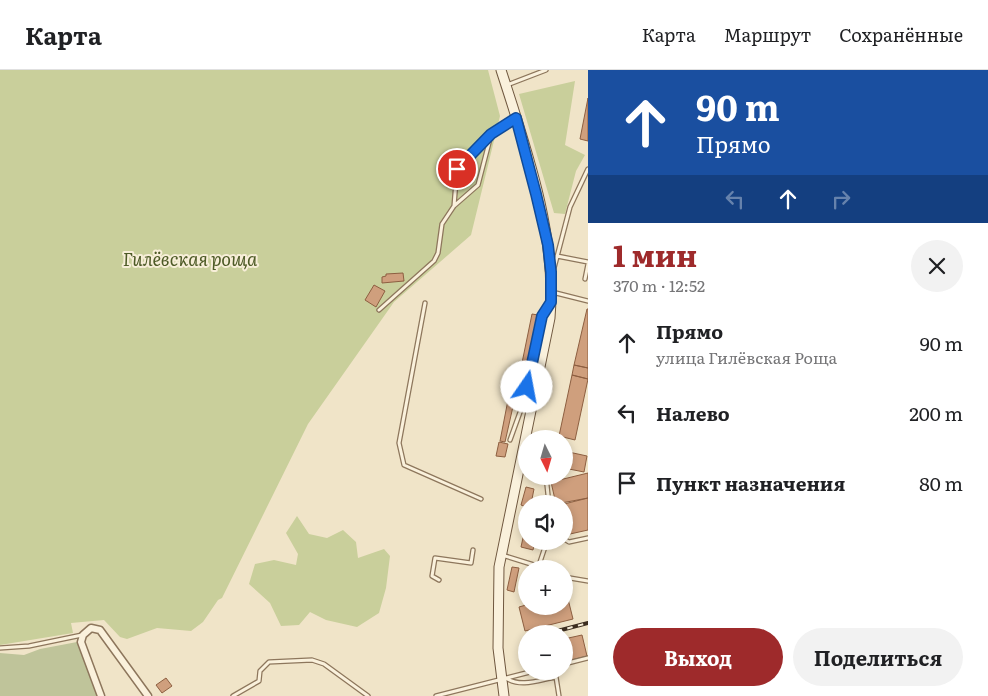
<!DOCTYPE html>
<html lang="ru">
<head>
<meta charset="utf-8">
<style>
  :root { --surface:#fff; --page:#f2f2f2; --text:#202124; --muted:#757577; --line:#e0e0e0; --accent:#9e2a2b }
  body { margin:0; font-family:Literata,serif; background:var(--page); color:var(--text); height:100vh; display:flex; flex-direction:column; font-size:19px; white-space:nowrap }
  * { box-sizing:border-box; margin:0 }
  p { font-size:16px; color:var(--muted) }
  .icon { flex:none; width:28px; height:28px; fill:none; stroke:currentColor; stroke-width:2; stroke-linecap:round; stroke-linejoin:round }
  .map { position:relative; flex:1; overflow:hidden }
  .details { display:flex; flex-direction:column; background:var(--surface); width:400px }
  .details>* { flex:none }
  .guide { background:#1a4fa0; color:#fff; overflow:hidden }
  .needle { width:32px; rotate:175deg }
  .controls { position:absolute; left:518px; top:360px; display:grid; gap:10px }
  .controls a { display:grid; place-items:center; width:55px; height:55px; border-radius:50%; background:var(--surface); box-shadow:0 2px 8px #0003; font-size:25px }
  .pin { position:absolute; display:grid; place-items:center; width:42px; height:42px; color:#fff; margin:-21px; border:2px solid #fff; border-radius:50%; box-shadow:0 1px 5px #0007 }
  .me { position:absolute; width:55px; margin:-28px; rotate:12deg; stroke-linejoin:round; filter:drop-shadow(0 0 4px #0008) }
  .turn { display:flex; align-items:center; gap:18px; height:105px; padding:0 25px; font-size:22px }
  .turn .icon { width:65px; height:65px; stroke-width:2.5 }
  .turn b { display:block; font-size:35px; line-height:42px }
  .lanes { display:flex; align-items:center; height:48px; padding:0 25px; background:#0003; justify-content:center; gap:25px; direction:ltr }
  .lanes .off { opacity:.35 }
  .round { display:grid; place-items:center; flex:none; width:52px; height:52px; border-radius:26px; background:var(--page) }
  .summary { display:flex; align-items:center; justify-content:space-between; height:85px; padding:0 25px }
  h1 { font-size:30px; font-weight:700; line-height:38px; color:var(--accent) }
  .action { display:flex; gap:10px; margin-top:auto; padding:10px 25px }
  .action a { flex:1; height:58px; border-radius:30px; background:var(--accent); color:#fff; font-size:20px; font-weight:700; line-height:58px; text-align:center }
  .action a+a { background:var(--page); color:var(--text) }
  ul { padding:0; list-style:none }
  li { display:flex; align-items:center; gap:15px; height:70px; padding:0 25px }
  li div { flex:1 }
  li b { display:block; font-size:19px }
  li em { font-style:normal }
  header { display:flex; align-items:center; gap:30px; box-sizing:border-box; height:70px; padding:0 25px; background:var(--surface); border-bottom:1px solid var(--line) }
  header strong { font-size:24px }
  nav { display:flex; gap:28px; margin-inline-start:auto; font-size:18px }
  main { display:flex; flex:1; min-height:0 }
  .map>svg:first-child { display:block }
  .green { fill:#c9cf9b }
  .cemetery { fill:#bfc49a }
  .building { fill:#cf9f7d; stroke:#8d5f41 }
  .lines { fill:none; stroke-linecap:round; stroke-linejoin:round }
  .lane-casing { stroke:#8d765c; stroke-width:5.5 }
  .street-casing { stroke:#8d765c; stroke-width:9 }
  .secondary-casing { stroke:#6f573f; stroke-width:11 }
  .lane { stroke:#faf1dc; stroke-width:3 }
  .street { stroke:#faf1dc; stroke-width:6 }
  .secondary { stroke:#faf1dc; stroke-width:9 }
  .rail-casing { stroke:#3d2e20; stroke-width:4 }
  .rail { stroke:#f7eed8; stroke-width:2; stroke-dasharray:5.5; stroke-linecap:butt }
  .route-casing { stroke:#114b97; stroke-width:12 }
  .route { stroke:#1a73e8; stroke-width:9 }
  .labels { text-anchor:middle; stroke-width:4; stroke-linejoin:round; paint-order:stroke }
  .park-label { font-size:18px; font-style:italic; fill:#4d5a26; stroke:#f7eed8 }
</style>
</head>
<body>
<header>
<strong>Карта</strong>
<nav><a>Карта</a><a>Маршрут</a><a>Сохранённые</a></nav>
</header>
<main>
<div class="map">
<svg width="588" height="626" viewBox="0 0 588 626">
  <rect width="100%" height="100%" fill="#f0e4c8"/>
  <path class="green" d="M 0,0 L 488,0 L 500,46 L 471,165 L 394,232 L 308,354 L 222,528 L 218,530 L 203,552 L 191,561 L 157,558 L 127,569 L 120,567 L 104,550 L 71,553 L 73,563 L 0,575 Z
    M 575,11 L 565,75 L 585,85 L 576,101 L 565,144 L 554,143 L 519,24 Z
    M 297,446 L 309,464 L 327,468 L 343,460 L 356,472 L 358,488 L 384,479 L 390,486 L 386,518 L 379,543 L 357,557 L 326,550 L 310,542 L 299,555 L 281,556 L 270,533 L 249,514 L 255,494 L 274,490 L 296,495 L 298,484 L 286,463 Z"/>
  <path class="cemetery" d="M 77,572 L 97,626 L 0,626 L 0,583 L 24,585 L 40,579 Z"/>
  <path class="building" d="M 588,28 L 588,71 L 580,69 Z
    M 403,203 L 404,211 L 382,213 L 382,207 L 386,206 L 386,204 Z
    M 374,215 L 385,221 L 376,237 L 365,230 Z
    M 587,239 L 588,239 L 588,298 L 574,295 Z
    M 532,244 L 538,245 L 520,333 L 514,332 Z
    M 574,295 L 588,298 L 588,309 L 572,305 Z
    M 572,305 L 588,309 L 575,370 L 559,366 Z
    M 508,330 L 514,332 L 505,372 L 500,371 Z
    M 499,372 L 508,374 L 505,387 L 496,386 Z
    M 564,381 L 587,386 L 584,402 L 564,398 Z
    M 588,403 L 588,428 L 556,434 L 551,412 Z
    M 526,417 L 534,419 L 531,434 L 526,434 L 526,437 L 521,435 Z
    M 588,428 L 588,460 L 570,464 L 564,462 L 564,434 Z
    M 526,454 L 526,471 L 535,471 L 533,480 L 521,477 Z
    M 512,497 L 519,498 L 514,522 L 507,520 Z
    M 567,525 L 573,549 L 525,561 L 519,537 L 526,535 L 564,536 L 564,526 Z
    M 582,565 L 587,586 L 564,592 L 564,569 Z
    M 526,579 L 526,599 L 521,580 Z
    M 166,608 L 172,616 L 162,623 L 156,615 Z"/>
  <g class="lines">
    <g class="lane-casing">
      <path id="lane" d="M 507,15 L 546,0
        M 454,136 L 478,115 L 491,65
        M 557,186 L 588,192
        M 553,202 L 570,137 L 588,99
        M 585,209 L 588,194
        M 552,222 L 588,231
        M 425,233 L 399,373 L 404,395 L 481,429
        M 379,240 L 434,191 L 438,183 L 442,154 L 454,136 L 457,99 L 491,64 L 514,49
        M 510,370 L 523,334 L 542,246 L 547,239
        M 546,406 L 549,434
        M 564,469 L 569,472 L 588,468
        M 502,485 L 547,499
        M 539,495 L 547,471
        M 564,507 L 588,511
        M 439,510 L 432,506 L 435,488 L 471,493 L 473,480
        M 0,578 L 29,576 L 82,565
        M 564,594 L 588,588
        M 506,608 C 521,618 539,610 556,607 L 559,626
        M 233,626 L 259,611 L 260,601 L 269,592 L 312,590 L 324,594 L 368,626
        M 436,626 L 534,601"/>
    </g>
    <g class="street-casing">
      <path id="street" d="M 101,626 L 81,572 L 83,565 L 91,558 L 100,560 L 148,626"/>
    </g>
    <g class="secondary-casing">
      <path id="secondary" d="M 501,0 C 526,78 557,164 550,248 L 499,497 L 498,578 L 504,626"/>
    </g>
    <use href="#lane" class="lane"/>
    <use href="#street" class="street"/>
    <use href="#secondary" class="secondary"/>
    <g class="rail-casing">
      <path id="rail" d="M 546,564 L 588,553"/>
    </g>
    <use href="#rail" class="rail"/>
  </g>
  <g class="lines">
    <g class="route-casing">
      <path id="route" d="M 457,99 L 491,64 L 516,48 L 536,124 L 548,175 L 551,202 L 551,232 L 542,246 L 527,317"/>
    </g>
    <use href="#route" class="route"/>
  </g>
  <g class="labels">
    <g class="park-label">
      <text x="190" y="196">Гилёвская роща</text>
    </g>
  </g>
</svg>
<div class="controls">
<a><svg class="needle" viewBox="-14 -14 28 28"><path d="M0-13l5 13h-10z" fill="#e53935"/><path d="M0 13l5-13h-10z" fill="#757577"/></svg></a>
<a><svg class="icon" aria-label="sound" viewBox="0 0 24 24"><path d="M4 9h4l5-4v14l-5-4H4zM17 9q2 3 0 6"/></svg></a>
<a>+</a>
<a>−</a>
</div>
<div class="pin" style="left:457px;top:99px;background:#d93025"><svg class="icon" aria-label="arrive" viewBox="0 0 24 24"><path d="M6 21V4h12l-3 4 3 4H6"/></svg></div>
<svg class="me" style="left:527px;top:317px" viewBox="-20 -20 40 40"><circle r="19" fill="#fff"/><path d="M0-13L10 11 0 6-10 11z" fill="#1a73e8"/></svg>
</div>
<section class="details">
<div class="guide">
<div class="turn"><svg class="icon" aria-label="ahead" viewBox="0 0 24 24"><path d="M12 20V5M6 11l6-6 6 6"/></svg><div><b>90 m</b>Прямо</div></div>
<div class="lanes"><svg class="icon off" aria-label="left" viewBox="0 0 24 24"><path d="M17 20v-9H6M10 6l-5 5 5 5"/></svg><svg class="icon" aria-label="ahead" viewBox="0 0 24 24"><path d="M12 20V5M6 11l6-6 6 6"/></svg><svg class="icon off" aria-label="right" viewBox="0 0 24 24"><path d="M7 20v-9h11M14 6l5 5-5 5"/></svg></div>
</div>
<div class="summary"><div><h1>1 мин</h1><p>370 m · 12:52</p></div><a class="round"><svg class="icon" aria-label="close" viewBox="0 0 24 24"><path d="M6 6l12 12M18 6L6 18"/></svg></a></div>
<ul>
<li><svg class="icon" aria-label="ahead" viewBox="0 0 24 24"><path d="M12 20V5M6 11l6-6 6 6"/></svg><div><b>Прямо</b><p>улица Гилёвская Роща</p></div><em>90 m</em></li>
<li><svg class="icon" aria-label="left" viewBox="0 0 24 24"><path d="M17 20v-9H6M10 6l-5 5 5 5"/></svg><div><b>Налево</b></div><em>200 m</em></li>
<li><svg class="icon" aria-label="arrive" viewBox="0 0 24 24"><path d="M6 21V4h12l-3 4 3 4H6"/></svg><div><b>Пункт назначения</b></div><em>80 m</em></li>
</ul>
<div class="action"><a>Выход</a><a>Поделиться</a></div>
</section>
</main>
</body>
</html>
